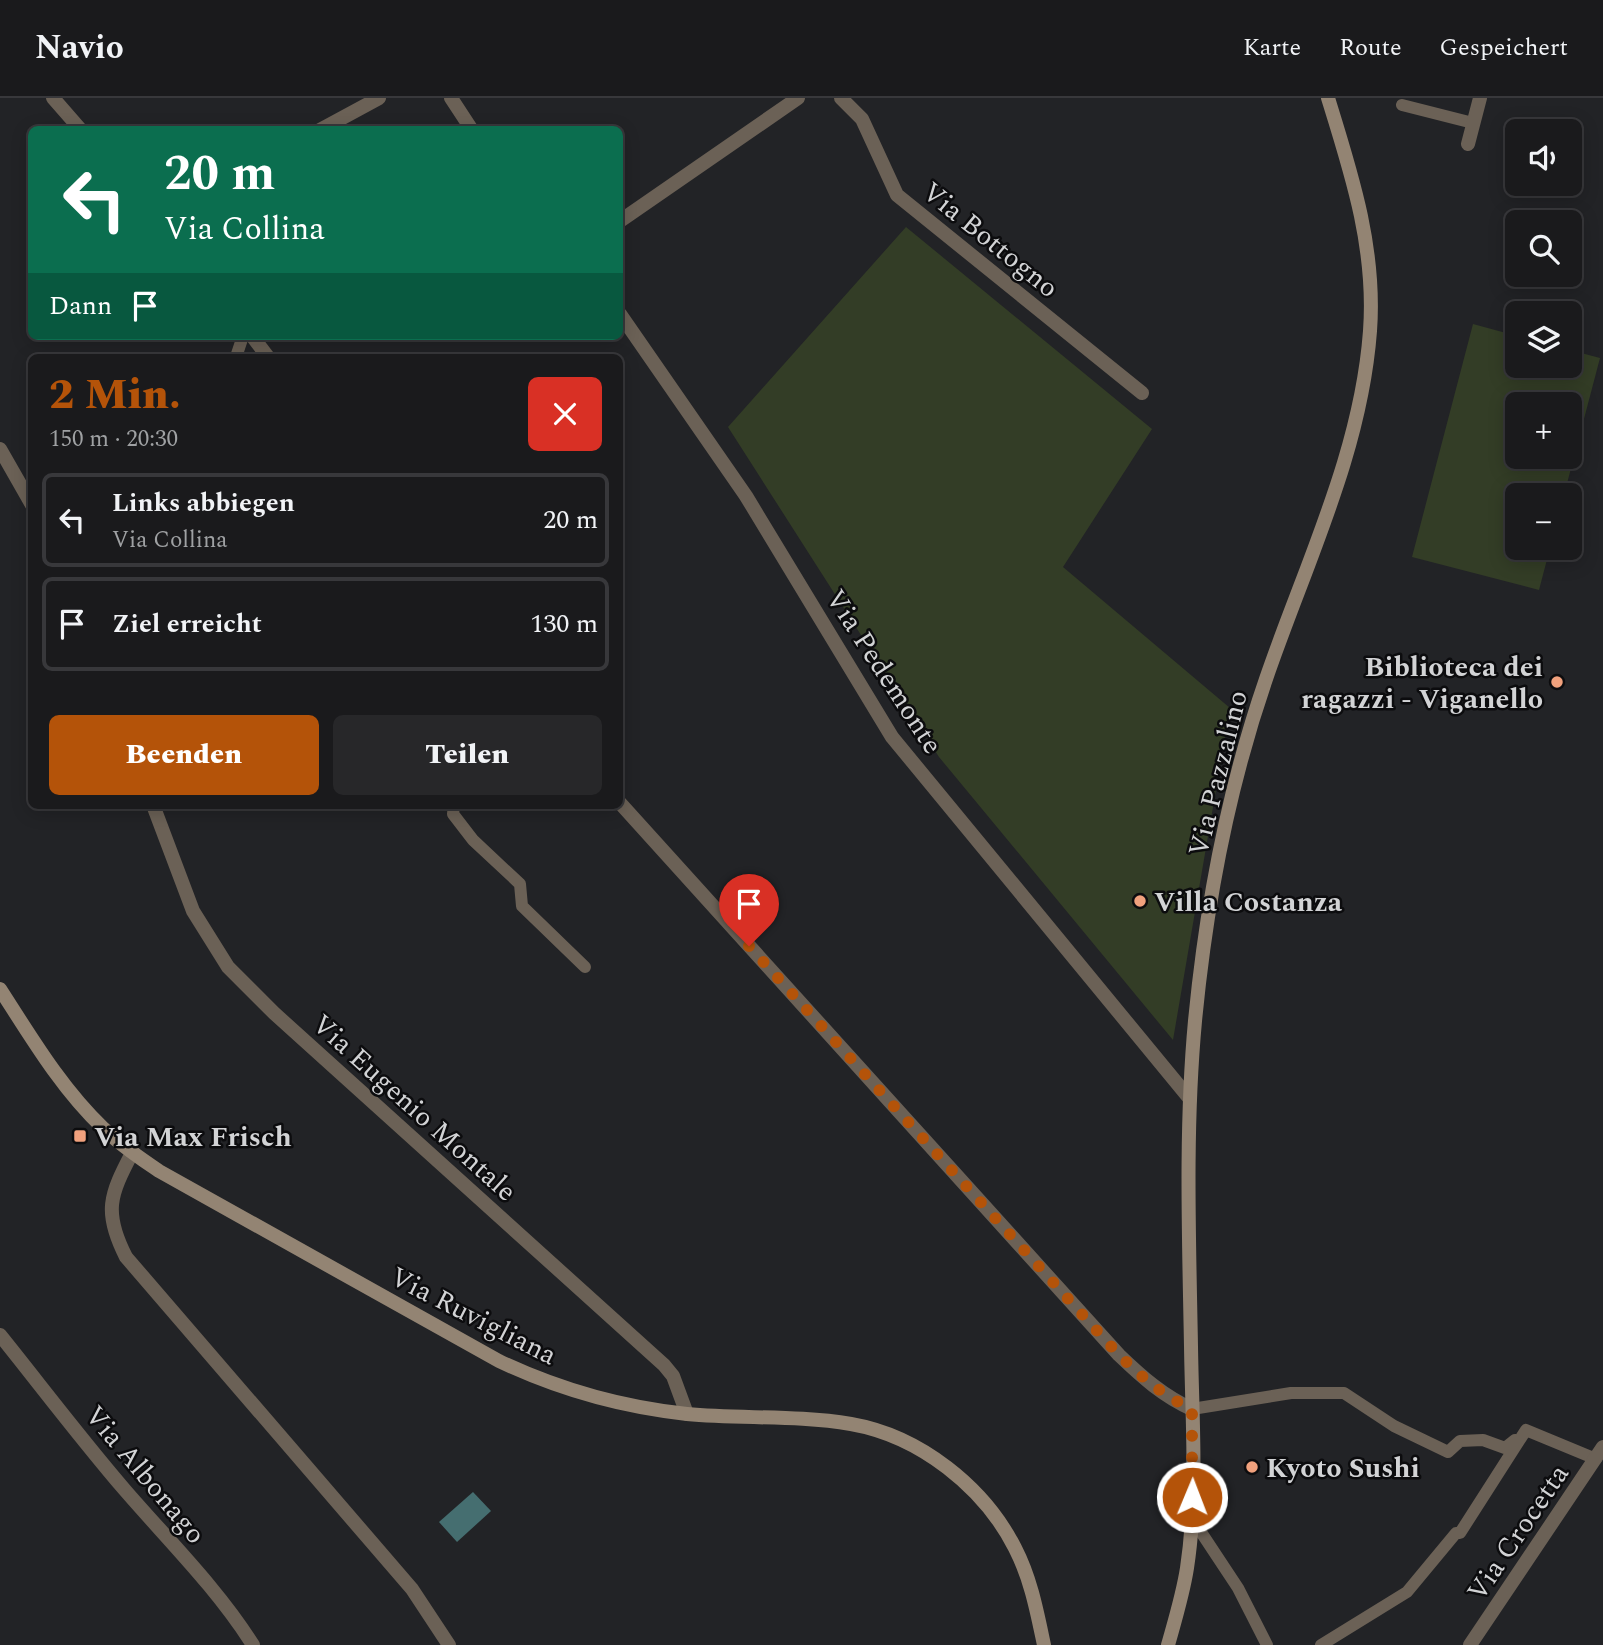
<!DOCTYPE html>
<html lang="de">
<head>
<meta charset="utf-8">
<style>
  :root { --surface:#1a1a1c; --page:#272729; --text:#f1f3f6; --muted:#9fa1a3; --line:#38383b; --accent:#b45309 }
  body { margin:0; font-family:Spectral,serif; background:var(--page); color:var(--text); height:100vh; display:flex; flex-direction:column; font-size:26px; white-space:nowrap }
  * { box-sizing:border-box; margin:0 }
  p { font-size:23px; color:var(--muted) }
  .icon { flex:none; width:38px; height:38px; fill:none; stroke:currentColor; stroke-width:2; stroke-linecap:round; stroke-linejoin:round }
  .map { position:relative; flex:1; overflow:hidden }
  .sheet { position:absolute; left:28px; top:256px; width:595px; height:455px; display:flex; flex-direction:column; background:var(--surface); border-radius:10px; box-shadow:0 4px 18px #0003,0 0 0 2px var(--line) }
  .sheet>* { flex:none }
  .hud { position:absolute; left:28px; top:28px; width:595px; height:214px; border-radius:10px; box-shadow:0 4px 18px #0003,0 0 0 2px var(--line); background:#0b6e4f; color:#fff; overflow:hidden }
  .buttons { position:absolute; left:1505px; top:21px; display:grid; gap:14px }
  .buttons a { display:grid; place-items:center; width:77px; height:77px; border-radius:10px; background:var(--surface); box-shadow:0 4px 18px #0003,0 0 0 2px var(--line); font-size:35px }
  .pin { position:absolute; display:grid; place-items:center; width:60px; height:60px; color:#fff; margin:-72px -30px; border-radius:50% 50% 50% 0; rotate:-45deg; box-shadow:0 0 7px #0007 }
  .pin .icon { rotate:45deg }
  .me { position:absolute; width:77px; margin:-38px; rotate:1deg; stroke-linejoin:round; filter:drop-shadow(0 0 5px #0008) }
  .turn { display:flex; align-items:center; gap:24px; height:147px; padding:0 21px; font-size:32px }
  .turn .icon { width:91px; height:91px; stroke-width:2.5 }
  .turn b { display:block; font-size:49px; line-height:60px }
  .then { display:flex; align-items:center; height:66px; padding:0 21px; background:#0003; gap:14px; font-size:26px }
  .round { display:grid; place-items:center; flex:none; width:74px; height:74px; border-radius:10px; background:var(--page) }
  .summary { display:flex; align-items:center; justify-content:space-between; height:119px; padding:0 21px }
  h1 { font-size:42px; font-weight:800; line-height:52px; color:var(--accent) }
  .primary-button { display:flex; gap:14px; margin-top:auto; padding:14px 21px }
  .primary-button a { flex:1; height:80px; border-radius:10px; background:var(--accent); color:#fff; font-size:28px; font-weight:800; line-height:80px; text-align:center }
  .primary-button a+a { background:var(--page); color:var(--text) }
  ul { padding:0; list-style:none }
  li { display:flex; align-items:center; gap:21px; height:94px; margin:0 14px 10px; padding:0 7px; border:4px solid var(--line); border-radius:10px }
  li div { flex:1 }
  li b { display:block; font-size:26px }
  li em { font-style:normal }
  header { display:flex; align-items:center; gap:42px; box-sizing:border-box; height:98px; padding:0 35px; background:var(--surface); border-bottom:2px solid var(--line) }
  header strong { font-size:33px }
  nav { display:flex; gap:38px; margin-inline-start:auto; font-size:24px }
  .map>svg:first-child { display:block }
  .green { fill:#333d26; fill-rule:evenodd }
  .water { fill:#456e70 }
  .lines { fill:none; stroke-linecap:round; stroke-linejoin:round }
  .service { stroke:#6b6156; stroke-width:12 }
  .minor { stroke:#6b6156; stroke-width:14 }
  .secondary { stroke:#938473; stroke-width:14 }
  .route { stroke:#b45309; stroke-width:12; stroke-dasharray:0 21.6 }
  .poi-dot { fill:#f1a17d; stroke:#0c0c0e; stroke-width:2.5 }
  .labels { text-anchor:middle; stroke-width:5; stroke-linejoin:round; paint-order:stroke }
  .street-label { font-size:28px; fill:#d2d3d5; stroke:#0c0c0e }
  .poi-label { font-size:28px; font-weight:bold; fill:#d2d3d5; stroke:#0c0c0e; text-anchor:start }
</style>
</head>
<body>
<header>
<strong>Navio</strong>
<nav><a>Karte</a><a>Route</a><a>Gespeichert</a></nav>
</header>
<div class="map">
<svg width="1603" height="1547" viewBox="0 0 1603 1547">
  <rect width="100%" height="100%" fill="#222326"/>
  <path class="green" d="M 906,129 L 1152,331 L 1063,469 L 1230,610 L 1173,942 L 939,659 L 728,329 Z
    M 1473,226 L 1517,238 L 1517,268 L 1570,268 L 1570,252 L 1600,260 L 1564,397 L 1517,397 L 1517,450 L 1550,450 L 1539,492 L 1412,459 ZM 1517,306 L 1570,306 L 1570,359 L 1517,359 Z"/>
  <path class="water" d="M 473,1394 L 491,1413 L 457,1444 L 439,1424 Z"/>
  <g class="lines">
    <path class="service" d="M 1402,7 L 1473,25
      M 236,259 L 243,238
      M 454,707 L 453,716 L 473,742 L 520,786 L 522,808 L 585,869
      M 1192,1311 L 1291,1295 L 1344,1295 L 1394,1328 L 1448,1354 L 1460,1343 L 1483,1342 L 1505,1350 L 1515,1342
      M 1191,1419 L 1238,1490 L 1267,1547
      M 1321,1547 L 1407,1494 L 1456,1435 L 1460,1435 L 1526,1332 L 1596,1361"/>
    <path class="minor" d="M 53,0 L 81,32
      M 451,0 L 472,32
      M 841,0 L 862,21 L 897,97 L 1142,295
      M 320,32 L 379,0
      M 1468,46 L 1480,0
      M 620,123 L 798,0
      M 620,216 L 746,398 L 892,639 L 1190,1001
      M 252,238 L 268,259
      M 0,351 L 32,407
      M 620,705 L 1119,1257 C 1142,1279 1163,1298 1192,1311
      M 153,707 L 193,813 L 228,869 L 274,915 L 664,1267 L 673,1278 L 687,1316
      M 132,1055 C 110,1097 103,1114 126,1159 L 412,1491 L 449,1547
      M 0,1237 C 41,1288 81,1341 124,1391 C 168,1442 217,1490 253,1547
      M 1470,1547 L 1603,1349"/>
    <path class="secondary" d="M 0,891 C 31,939 61,990 103,1030 C 120,1047 140,1060 159,1073 L 499,1263 C 558,1291 621,1309 687,1316 C 741,1321 797,1317 851,1326 C 920,1338 984,1389 1015,1450 C 1031,1481 1037,1514 1044,1547
      M 1168,1547 C 1175,1522 1183,1496 1187,1470 C 1198,1397 1192,1321 1191,1248 C 1189,1139 1185,1031 1195,923 C 1206,808 1228,691 1266,581 C 1305,467 1361,355 1370,233 C 1376,151 1352,77 1328,0"/>
  </g>
  <g class="lines">
    <path class="route" d="M 749,848 L 1119,1257 C 1142,1279 1163,1298 1192,1311 L 1192,1399"/>
  </g>
  <g class="poi-dot">
    <circle cx="1557" cy="584" r="7"/>
    <circle cx="1140" cy="803" r="7"/>
    <rect x="73" y="1031" width="14" height="14" rx="3.5"/>
    <circle cx="1252" cy="1369" r="7"/>
  </g>
  <g class="labels">
    <g class="street-label">
      <text transform="translate(991 141) rotate(39)" y="10">Via Bottogno</text>
      <text transform="translate(885 573) rotate(57)" y="10">Via Pedemonte</text>
      <text transform="translate(1217 675) rotate(-76)" y="10">Via Pazzalino</text>
      <text transform="translate(415 1009) rotate(42)" y="10">Via Eugenio Montale</text>
      <text transform="translate(474 1217) rotate(27)" y="10">Via Ruvigliana</text>
      <text transform="translate(146 1376) rotate(50)" y="10">Via Albonago</text>
      <text transform="translate(1517 1434) rotate(-56)" y="10">Via Crocetta</text>
    </g>
    <g class="poi-label">
      <text x="1543" y="578" text-anchor="end">Biblioteca dei<tspan x="1543" dy="32">ragazzi - Viganello</tspan></text>
      <text x="1154" y="813">Villa Costanza</text>
      <text x="94" y="1048">Via Max Frisch</text>
      <text x="1266" y="1379">Kyoto Sushi</text>
    </g>
  </g>
</svg>
<div class="buttons">
<a><svg class="icon" aria-label="sound" viewBox="0 0 24 24"><path d="M4 9h4l5-4v14l-5-4H4zM17 9q2 3 0 6"/></svg></a>
<a><svg class="icon" aria-label="search" viewBox="0 0 24 24"><circle cx="10" cy="10" r="6"/><path d="M15 15l6 6"/></svg></a>
<a><svg class="icon" aria-label="layers" viewBox="0 0 24 24"><path d="M12 4l9 5-9 5-9-5zM3 14l9 5 9-5"/></svg></a>
<a>+</a>
<a>−</a>
</div>
<div class="pin" style="left:749px;top:848px;background:#d93025"><svg class="icon" aria-label="arrive" viewBox="0 0 24 24"><path d="M6 21V4h12l-3 4 3 4H6"/></svg></div>
<svg class="me" style="left:1192px;top:1399px" viewBox="-20 -20 40 40"><circle r="17" fill="#b45309" stroke="#fff" stroke-width="3"/><path d="M0-11L8 9 0 5-8 9z" fill="#fff"/></svg>
<div class="hud">
<div class="turn"><svg class="icon" aria-label="left" viewBox="0 0 24 24"><path d="M17 20v-9H6M10 6l-5 5 5 5"/></svg><div><b>20 m</b>Via Collina</div></div>
<div class="then">Dann<svg class="icon" aria-label="arrive" viewBox="0 0 24 24"><path d="M6 21V4h12l-3 4 3 4H6"/></svg></div>
</div>
<section class="sheet">
<div class="summary"><div><h1>2 Min.</h1><p>150 m · 20:30</p></div><a class="round" style="background:#d93025;color:#fff"><svg class="icon" aria-label="close" viewBox="0 0 24 24"><path d="M6 6l12 12M18 6L6 18"/></svg></a></div>
<ul>
<li><svg class="icon" aria-label="left" viewBox="0 0 24 24"><path d="M17 20v-9H6M10 6l-5 5 5 5"/></svg><div><b>Links abbiegen</b><p>Via Collina</p></div><em>20 m</em></li>
<li><svg class="icon" aria-label="arrive" viewBox="0 0 24 24"><path d="M6 21V4h12l-3 4 3 4H6"/></svg><div><b>Ziel erreicht</b></div><em>130 m</em></li>
</ul>
<div class="primary-button"><a>Beenden</a><a>Teilen</a></div>
</section>
</div>
</body>
</html>
